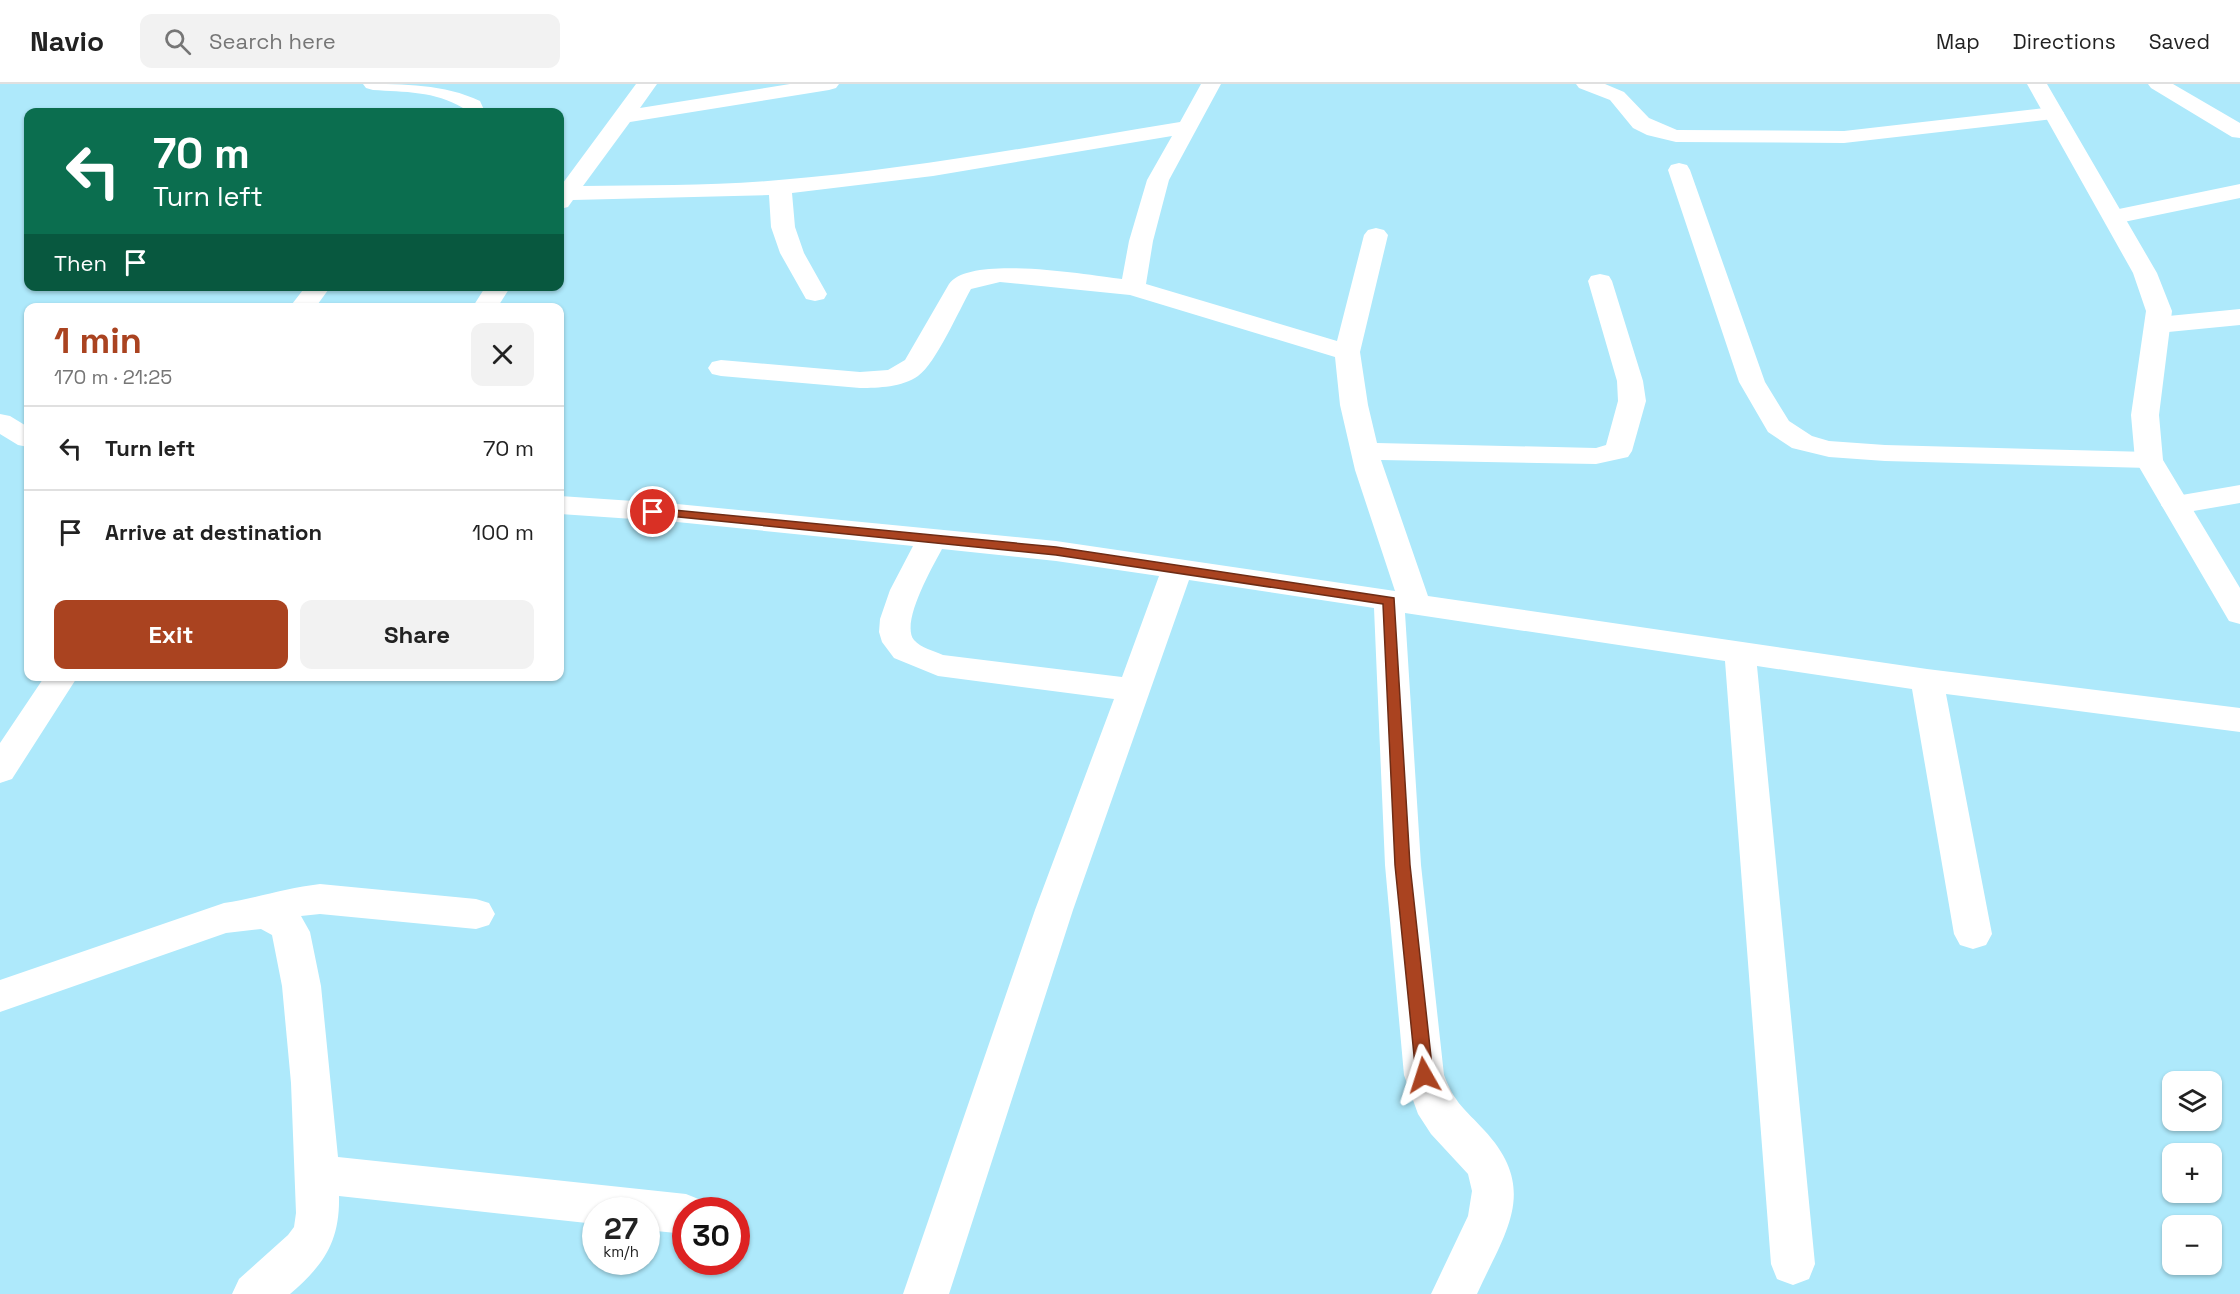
<!DOCTYPE html>
<html lang="en">
<head>
<meta charset="utf-8">
<style>
  :root { --surface:#fff; --page:#f2f2f2; --text:#222; --muted:#767676; --line:#e0e0e0; --accent:#aa4320 }
  body { margin:0; font-family:"Space Grotesk",sans-serif; background:var(--page); color:var(--text); height:100vh; display:flex; flex-direction:column; font-size:22px; white-space:nowrap }
  * { box-sizing:border-box; margin:0 }
  p { font-size:20px; color:var(--muted) }
  .icon { flex:none; width:33px; height:33px; fill:none; stroke:currentColor; stroke-width:2; stroke-linecap:round; stroke-linejoin:round }
  .map { position:relative; flex:1; overflow:hidden }
  .sheet { position:absolute; left:24px; top:219px; width:540px; height:378px; display:flex; flex-direction:column; background:var(--surface); border-radius:12px; box-shadow:0 2px 4px #0004 }
  .sheet>* { flex:none }
  .top-card { position:absolute; left:24px; top:24px; width:540px; height:183px; border-radius:12px; box-shadow:0 2px 4px #0004; background:#0b6e4f; color:#fff; overflow:hidden }
  .controls { position:absolute; left:2162px; top:987px; display:grid; gap:12px }
  .controls a { display:grid; place-items:center; width:60px; height:60px; border-radius:12px; background:var(--surface); box-shadow:0 2px 4px #0004; font-size:30px }
  .speed { position:absolute; left:582px; top:1113px; display:flex; gap:12px; font-size:30px; font-weight:700; text-align:center }
  .speed>* { display:grid; place-content:center; width:78px; height:78px; border-radius:50%; background:var(--surface); box-shadow:0 2px 4px #0004; line-height:1 }
  .speed small { font-size:15px; font-weight:400 }
  .speed .limit { border:9px solid #d22; background:#fff; color:#111 }
  .pin { position:absolute; display:grid; place-items:center; width:51px; height:51px; color:#fff; margin:-26px; border:3px solid #fff; border-radius:50%; box-shadow:0 2px 6px #0007 }
  .me { position:absolute; width:66px; margin:-33px; rotate:354deg; stroke-linejoin:round; filter:drop-shadow(0 0 4px #0008) }
  .turn { display:flex; align-items:center; gap:21px; height:126px; padding:0 30px; font-size:27px }
  .turn .icon { width:78px; height:78px; stroke-width:2.5 }
  .turn b { display:block; font-size:42px; line-height:51px }
  .then { display:flex; align-items:center; height:57px; padding:0 30px; background:#0003; gap:12px; font-size:22px }
  .round { display:grid; place-items:center; flex:none; width:63px; height:63px; border-radius:12px; background:var(--page) }
  .summary { display:flex; align-items:center; justify-content:space-between; height:102px; padding:0 30px }
  h1 { font-size:36px; font-weight:800; line-height:45px; color:var(--accent) }
  .action { display:flex; gap:12px; margin-top:auto; padding:12px 30px }
  .action a { flex:1; height:69px; border-radius:12px; background:var(--accent); color:#fff; font-size:24px; font-weight:800; line-height:69px; text-align:center }
  .action a+a { background:var(--page); color:var(--text) }
  ul { padding:0; list-style:none }
  li { display:flex; align-items:center; gap:18px; height:84px; padding:0 30px; border-top:2px solid var(--line) }
  li div { flex:1 }
  li b { display:block; font-size:22px }
  li em { font-style:normal }
  header { display:flex; align-items:center; gap:36px; box-sizing:border-box; height:84px; padding:0 30px; background:var(--surface); border-bottom:2px solid var(--line) }
  header strong { font-size:28px }
  nav { display:flex; gap:33px; margin-inline-start:auto; font-size:21px }
  .search { width:420px; height:54px; background:var(--page); display:flex; align-items:center; gap:15px; box-sizing:border-box; padding:0 21px; border-radius:12px; color:var(--muted); font-size:22px }
  .map>svg:first-child { display:block }
  .lines { fill:none; stroke-linecap:round; stroke-linejoin:round }
  .street { fill:#fff; fill-rule:evenodd }
  .secondary { fill:#fff; fill-rule:evenodd }
  .route { fill:#aa4320; stroke:#6e2c15; stroke-width:1.5 }
</style>
</head>
<body>
<header>
<strong>Navio</strong>
<div class="search"><svg class="icon" aria-label="search" viewBox="0 0 24 24"><circle cx="10" cy="10" r="6"/><path d="M15 15l6 6"/></svg>Search here</div>
<nav><a>Map</a><a>Directions</a><a>Saved</a></nav>
</header>
<div class="map">
<svg width="2240" height="1210" viewBox="0 0 2240 1210">
  <rect width="100%" height="100%" fill="#aee9fb"/>
  <g class="lines">
    <path class="street" d="M 363,0 C 404,0 444,0 480,17 L 485,28 L 464,28 L 463,24 C 435,7 404,8 373,6 L 366,4 Z
      M 636,0 L 657,0 L 640,24 L 790,0 L 839,0 L 836,4 L 829,6 L 630,38 L 583,102 C 649,101 714,102 779,96 C 914,85 1046,60 1180,38 L 1201,0 L 1221,0 L 1169,96 L 1153,157 L 1146,200 L 1337,257 L 1364,151 L 1368,146 L 1376,144 L 1384,146 L 1388,151 L 1360,268 L 1368,321 L 1377,359 L 1596,364 L 1606,361 L 1618,317 L 1617,297 L 1588,197 L 1591,192 L 1600,190 L 1609,192 L 1612,197 L 1643,297 L 1646,317 L 1632,367 L 1628,373 L 1596,380 L 1381,376 L 1428,512 L 1927,585 L 2240,624 L 2240,648 L 1946,610 L 1992,850 L 1986,861 L 1973,865 L 1960,861 L 1954,850 L 1912,605 L 1757,582 L 1815,1180 L 1809,1195 L 1793,1201 L 1777,1195 L 1771,1180 L 1725,577 L 1405,529 L 1421,781 L 1444,991 C 1455,1020 1465,1025 1484,1046 C 1540,1106 1505,1148 1477,1210 L 1431,1210 L 1468,1132 L 1472,1107 L 1468,1090 L 1431,1050 L 1418,1030 L 1404,991 L 1385,781 L 1374,524 L 1189,496 L 1073,826 L 949,1210 L 903,1210 L 1035,826 L 1114,615 L 938,592 L 894,574 L 882,558 L 879,548 L 880,535 L 890,506 L 913,462 L 677,438 L 560,430 L 560,412 L 677,420 L 1056,457 L 1395,507 L 1355,386 L 1340,321 L 1335,273 L 1130,211 L 1000,198 L 971,205 C 959,226 936,279 918,292 C 902,303 879,304 860,304 L 721,292 L 712,290 L 708,284 L 712,278 L 721,276 L 860,288 L 888,286 L 905,276 L 949,200 C 969,170 1088,191 1122,195 L 1129,157 L 1147,96 L 1172,52 L 933,92 L 792,109 L 795,143 L 804,169 L 827,210 L 824,215 L 815,217 L 806,215 L 780,169 L 771,143 L 769,111 L 573,116 L 568,123 L 560,125 L 560,103 ZM 942,465 L 1056,477 L 1159,492 L 1122,593 L 943,571 C 934,567 921,564 914,556 C 900,539 933,482 942,465 Z
      M 1576,0 L 1605,0 L 1624,8 L 1649,34 L 1677,46 L 1844,47 L 2053,23 L 2060,25 L 2064,29 L 2060,33 L 2053,35 L 1844,59 L 1676,58 L 1647,51 L 1633,44 L 1610,16 L 1579,4 Z
      M 1679,79 L 1687,81 L 1690,86 L 1765,298 L 1789,337 L 1812,352 L 1829,357 L 1885,361 L 2149,368 L 2159,370 L 2163,376 L 2159,382 L 2149,384 L 1885,377 L 1829,373 L 1792,364 L 1768,348 L 1739,298 L 1668,86 L 1671,81 Z
      M 2240,100 L 2240,114 L 2114,140 L 2106,138 L 2102,133 L 2106,128 L 2114,126 Z
      M 306,202 L 331,202 L 315,224 L 289,224 Z
      M 486,202 L 511,202 L 497,224 L 472,224 Z
      M 2240,225 L 2240,241 L 2158,249 L 2149,246 L 2145,241 L 2149,236 L 2158,233 Z
      M 0,330 L 10,332 L 28,343 L 28,363 L 18,361 L 0,350 Z
      M 2240,401 L 2240,419 L 2176,430 L 2166,427 L 2161,421 L 2166,415 L 2176,412 Z
      M 45,592 L 78,592 L 12,695 L 0,699 L 0,659 Z
      M 320,800 L 476,815 L 489,819 L 495,830 L 489,841 L 476,845 L 320,830 L 301,832 L 310,848 L 321,902 L 338,1073 L 686,1110 L 701,1116 L 706,1126 L 686,1126 L 686,1150 L 646,1146 L 646,1126 L 596,1126 L 596,1140 L 339,1112 C 340,1157 324,1181 290,1210 L 232,1210 L 239,1195 L 288,1151 L 294,1143 L 296,1129 L 291,999 L 282,902 L 272,851 L 261,845 L 226,849 L 0,928 L 0,896 L 224,819 C 257,814 286,804 320,800 Z"/>
    <path class="secondary" d="M 2027,0 L 2047,0 L 2157,189 L 2172,227 L 2159,331 L 2163,376 L 2240,504 L 2240,540 L 2229,537 L 2135,376 L 2131,331 L 2146,227 L 2133,189 Z
      M 2148,0 L 2173,0 L 2240,39 L 2240,54 L 2232,53 L 2151,4 Z"/>
  </g>
  <path class="route" d="M 653,424 L 1056,463 L 1394,514 L 1410,781 L 1433,991 L 1430,997 L 1424,999 L 1418,997 L 1416,991 L 1395,781 L 1383,520 L 1056,471 L 649,430 L 649,425 Z"/>
</svg>
<div class="controls">
<a><svg class="icon" aria-label="layers" viewBox="0 0 24 24"><path d="M12 4l9 5-9 5-9-5zM3 14l9 5 9-5"/></svg></a>
<a>+</a>
<a>−</a>
</div>
<div class="speed"><div>27<small>km/h</small></div><div class="limit">30</div></div>
<div class="pin" style="left:653px;top:428px;background:#d93025"><svg class="icon" aria-label="arrive" viewBox="0 0 24 24"><path d="M6 21V4h12l-3 4 3 4H6"/></svg></div>
<svg class="me" style="left:1424px;top:991px" viewBox="-20 -20 40 40"><path d="M0-17L14 15 0 8-14 15z" fill="#aa4320" stroke="#fff" stroke-width="4"/></svg>
<div class="top-card">
<div class="turn"><svg class="icon" aria-label="left" viewBox="0 0 24 24"><path d="M17 20v-9H6M10 6l-5 5 5 5"/></svg><div><b>70 m</b>Turn left</div></div>
<div class="then">Then<svg class="icon" aria-label="arrive" viewBox="0 0 24 24"><path d="M6 21V4h12l-3 4 3 4H6"/></svg></div>
</div>
<section class="sheet">
<div class="summary"><div><h1>1 min</h1><p>170 m · 21:25</p></div><a class="round"><svg class="icon" aria-label="close" viewBox="0 0 24 24"><path d="M6 6l12 12M18 6L6 18"/></svg></a></div>
<ul>
<li><svg class="icon" aria-label="left" viewBox="0 0 24 24"><path d="M17 20v-9H6M10 6l-5 5 5 5"/></svg><div><b>Turn left</b></div><em>70 m</em></li>
<li><svg class="icon" aria-label="arrive" viewBox="0 0 24 24"><path d="M6 21V4h12l-3 4 3 4H6"/></svg><div><b>Arrive at destination</b></div><em>100 m</em></li>
</ul>
<div class="action"><a>Exit</a><a>Share</a></div>
</section>
</div>
</body>
</html>
